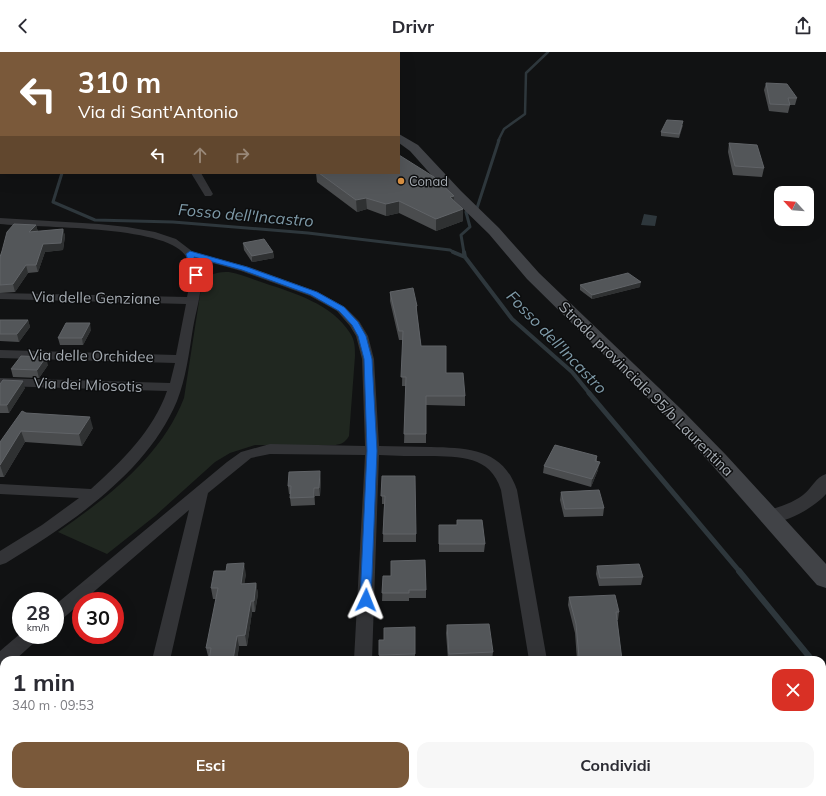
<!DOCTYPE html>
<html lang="it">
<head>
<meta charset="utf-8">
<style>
  :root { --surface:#fff; --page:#f7f7f7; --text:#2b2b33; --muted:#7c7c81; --accent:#7a593a }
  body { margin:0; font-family:Mulish,sans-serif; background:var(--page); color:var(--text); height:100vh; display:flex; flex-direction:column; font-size:15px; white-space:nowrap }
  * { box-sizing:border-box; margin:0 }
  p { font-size:13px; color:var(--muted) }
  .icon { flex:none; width:22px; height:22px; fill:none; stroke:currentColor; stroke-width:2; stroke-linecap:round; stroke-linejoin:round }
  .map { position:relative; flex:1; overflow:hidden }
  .drawer { position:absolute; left:0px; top:604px; width:826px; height:140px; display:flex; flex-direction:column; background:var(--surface); border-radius:12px 12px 0 0; box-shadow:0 4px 16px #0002 }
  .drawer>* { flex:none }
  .banner { position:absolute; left:0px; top:0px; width:400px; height:122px; box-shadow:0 4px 16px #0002; background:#7a593a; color:#fff; overflow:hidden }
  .needle { width:26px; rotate:296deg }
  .tools { position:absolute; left:774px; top:134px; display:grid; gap:8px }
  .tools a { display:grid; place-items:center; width:40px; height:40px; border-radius:8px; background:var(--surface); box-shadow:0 4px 16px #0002; font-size:20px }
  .speed { position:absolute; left:12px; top:540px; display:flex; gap:8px; font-size:20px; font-weight:700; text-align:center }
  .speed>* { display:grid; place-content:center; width:52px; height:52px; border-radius:50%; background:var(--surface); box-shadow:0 4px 16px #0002; line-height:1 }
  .speed small { font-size:10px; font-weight:400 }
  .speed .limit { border:6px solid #d22; background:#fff; color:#111 }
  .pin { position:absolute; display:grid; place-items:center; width:34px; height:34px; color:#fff; margin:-17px; border-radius:8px; box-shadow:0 2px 6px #0006 }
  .me { position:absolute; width:44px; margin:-22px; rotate:2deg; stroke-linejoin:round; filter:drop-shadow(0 0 3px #0008) }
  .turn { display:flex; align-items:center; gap:14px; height:84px; padding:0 12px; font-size:18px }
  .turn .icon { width:52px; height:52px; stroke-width:2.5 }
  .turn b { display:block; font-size:28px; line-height:34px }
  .lanes { display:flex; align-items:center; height:38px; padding:0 12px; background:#0003; justify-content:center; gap:20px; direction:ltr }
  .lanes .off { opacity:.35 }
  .round { display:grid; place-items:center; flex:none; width:42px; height:42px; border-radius:12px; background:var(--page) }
  .overview { display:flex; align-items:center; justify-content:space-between; height:68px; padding:0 12px }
  h1 { font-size:24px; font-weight:700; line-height:30px }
  .cta { display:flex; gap:8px; margin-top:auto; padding:8px 12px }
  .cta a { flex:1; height:46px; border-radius:12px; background:var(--accent); color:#fff; font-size:16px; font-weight:700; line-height:46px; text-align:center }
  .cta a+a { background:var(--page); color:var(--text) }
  header { display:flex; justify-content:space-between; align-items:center; height:52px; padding:0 12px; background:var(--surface); font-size:18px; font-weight:700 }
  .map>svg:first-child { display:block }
  .green { fill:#202720 }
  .water { fill:#2e373c }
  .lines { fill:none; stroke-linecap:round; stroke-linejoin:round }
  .stream-far4 { stroke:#2e373c; stroke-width:2.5 }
  .stream-far3 { stroke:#2e373c; stroke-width:3 }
  .stream-far2 { stroke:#2e373c; stroke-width:4 }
  .stream-far1 { stroke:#2e373c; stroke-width:5 }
  .stream { stroke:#2e373c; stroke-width:6 }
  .minor { fill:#333437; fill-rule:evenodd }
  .tertiary { fill:#333437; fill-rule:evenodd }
  .secondary { fill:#414347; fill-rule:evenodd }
  .wall { fill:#4a4c4e }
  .shaded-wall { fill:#2f3132 }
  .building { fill:#535659; stroke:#606367 }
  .route { fill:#1a73e8; stroke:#114b97 }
  .poi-dot { fill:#da9142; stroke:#0c0d0e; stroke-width:1.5 }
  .labels { text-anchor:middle; stroke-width:3; stroke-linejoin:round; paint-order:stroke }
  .far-poi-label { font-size:13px; fill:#a4aab1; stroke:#0c0d0e; text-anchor:start }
  .street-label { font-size:15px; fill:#a4aab1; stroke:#0c0d0e }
  .water-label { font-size:16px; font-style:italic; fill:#7f9ba9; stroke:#0c0d0e }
</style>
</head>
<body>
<header><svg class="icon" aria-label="back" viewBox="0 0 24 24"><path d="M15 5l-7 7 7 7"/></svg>Drivr<svg class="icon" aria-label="share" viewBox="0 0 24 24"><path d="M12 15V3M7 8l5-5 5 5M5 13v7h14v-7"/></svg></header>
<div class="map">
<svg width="826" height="744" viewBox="0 0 826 744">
  <rect width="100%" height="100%" fill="#111213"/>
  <path class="green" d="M 229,220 C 241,222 252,227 264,231 C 294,241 332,252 350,281 C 355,288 355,296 355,304 L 349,384 C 345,391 340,393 333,393 L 255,393 L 230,401 L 215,410 L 155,464 L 107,502 L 58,480 C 108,445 162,404 184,346 L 202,230 C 209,221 219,220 229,220 Z"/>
  <path class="water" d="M 644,162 L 657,164 L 655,174 L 641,173 Z"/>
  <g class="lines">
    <path class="stream-far4" d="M 0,8 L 1,10
      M 498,89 L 504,77 L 525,62 L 526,21 L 548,0"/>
    <path class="stream-far3" d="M 62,121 L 53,150 L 95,168 L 173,170 L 308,181 L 450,198 L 455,201
      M 477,156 L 499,88
      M 464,201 L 461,183 L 470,175 L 466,160"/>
    <path class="stream-far2" d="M 453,200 L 465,205 L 512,267 L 572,320 L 590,342
      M 464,200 L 465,205"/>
    <path class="stream-far1" d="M 589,341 L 740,520"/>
    <path class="stream" d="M 739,519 L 812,608
      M 822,621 L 826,625"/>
    <path class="minor" d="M 123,0 L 129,0 L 129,1 L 123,1 Z
      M 191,121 L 201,121 L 213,142 L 211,144 L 205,144 Z
      M 0,166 L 99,172 L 127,175 L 155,180 L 176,187 L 193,200 L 249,215 L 318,240 L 345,255 L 359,269 L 368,284 L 374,307 L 379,394 C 396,394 414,395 431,395 C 469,396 503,397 517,438 L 547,608 L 529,608 L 501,438 C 490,403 460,405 429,404 C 413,404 396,404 379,403 L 372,608 L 354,608 L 365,403 L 270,402 L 251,406 L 208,441 L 170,608 L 152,608 L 189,458 L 83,549 L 81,549 L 81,551 L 61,568 L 55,570 L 55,553 L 227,410 L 241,400 L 270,392 L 365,394 L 362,307 L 356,284 L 350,274 L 337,259 L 310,244 L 241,219 L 198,207 C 206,230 197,253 193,276 C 189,301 186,326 177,349 C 147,421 70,472 6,511 L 0,513 L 0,499 L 42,473 L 79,446 L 0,442 L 0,432 L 91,437 C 122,409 153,379 167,339 L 0,334 L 0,326 L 170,331 L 175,311 L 0,306 L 0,298 L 176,303 L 186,252 L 0,247 L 0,241 L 187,245 C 190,232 193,216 185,203 C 165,173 37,176 0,172 Z
      M 21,581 L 21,583 L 40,583 L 37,588 L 15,608 L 4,608 L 4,616 L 0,618 L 0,599 Z
      M 118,740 L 140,740 L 139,744 L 117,744 Z
      M 347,740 L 369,740 L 369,744 L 347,744 Z
      M 549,740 L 571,740 L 571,744 L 549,744 Z"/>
    <path class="tertiary" d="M 826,422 L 826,442 C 814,456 781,475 762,470 L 759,465 L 762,460 C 776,456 791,452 803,443 C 812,436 816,425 826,422 Z"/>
    <path class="secondary" d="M 0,58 L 1,58 L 1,64 L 0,64 Z
      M 399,82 L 418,93 L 461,139 L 499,176 L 539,221 L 682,358 L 726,403 L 826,512 L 826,536 L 817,533 L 712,413 L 668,366 L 527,227 L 489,182 L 451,145 L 410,99 L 399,91 Z"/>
  </g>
  <path class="wall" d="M 766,31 L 797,46 L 795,53 L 790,53 L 788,61 L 769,59 L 764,38 Z
    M 683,73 L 679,86 L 661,84 L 661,80 Z
    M 729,91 L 764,116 L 762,125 L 733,123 L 728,100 Z
    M 316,121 L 399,121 L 454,148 L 463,157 L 463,169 L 436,179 L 399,161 L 386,164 L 367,157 L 357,160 L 317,130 Z
    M 36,173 L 38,180 L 63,177 L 65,184 L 63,198 L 45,200 L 38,220 L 28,221 L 15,240 L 0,241 L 0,205 L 2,199 Z
    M 243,191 L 273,200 L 274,206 L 252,210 L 244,198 Z
    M 580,233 L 640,235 L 592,247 L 580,238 Z
    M 390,240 L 417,254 L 417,263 L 421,294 L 446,321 L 465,344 L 465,354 L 426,353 L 426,391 L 404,391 L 406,334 L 402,334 L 403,288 L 399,288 L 390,249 Z
    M 0,268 L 28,268 L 30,275 L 19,290 L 0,289 Z
    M 91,278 L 83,293 L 60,293 L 58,286 Z
    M 48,313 L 39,326 L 13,325 L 11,317 Z
    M 0,332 L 25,336 L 9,361 L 0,361 Z
    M 26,361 L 93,376 L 82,394 L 25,390 L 4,425 L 0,425 L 0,390 Z
    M 597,404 L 597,409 L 598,418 L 591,435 L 543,421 L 544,414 Z
    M 382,424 L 416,482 L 416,490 L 383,490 L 384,452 L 382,452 Z
    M 321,427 L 320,444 L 315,444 L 315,453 L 291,454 L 290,446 L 291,442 L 289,442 L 288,434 Z
    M 561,440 L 604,456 L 603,464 L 564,465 L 560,448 Z
    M 457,468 L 485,492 L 484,500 L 439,500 L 439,473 L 457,473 Z
    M 597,514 L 643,525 L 641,533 L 599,534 L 596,522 Z
    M 246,522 L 244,532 L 256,531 L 258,542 L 255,560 L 252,560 L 247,594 L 239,594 L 237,608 L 209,608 L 206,596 L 216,547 L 213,547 L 211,536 Z
    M 383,524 L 426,538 L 426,546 L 409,546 L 409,549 L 382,549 Z
    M 569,545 L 619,560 L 618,568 L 617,568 L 622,608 L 577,608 L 575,581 L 568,553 Z
    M 447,573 L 493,600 L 492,608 L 448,608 L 446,581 Z
    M 415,602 L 415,608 L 379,608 L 379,603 Z
    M 0,629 L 4,629 L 4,666 L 0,666 Z
    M 35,740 L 73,740 L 72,741 L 35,741 Z"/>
  <path class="shaded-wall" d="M 0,85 L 1,85 L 1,93 L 0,94 Z
    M 0,102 L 1,106 L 1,111 L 0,111 Z
    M 454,144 L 454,156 L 450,145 Z
    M 366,146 L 367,157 L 357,160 L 356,148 Z
    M 399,149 L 399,161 L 386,164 L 386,152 Z
    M 463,157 L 463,169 L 436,179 L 436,167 Z
    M 36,173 L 38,180 L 29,180 Z
    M 63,177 L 65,184 L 63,198 L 45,200 L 38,220 L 36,213 L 43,192 Z
    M 273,200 L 274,206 L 252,210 L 252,204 Z
    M 26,213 L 28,221 L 15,240 L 13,232 Z
    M 641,230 L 640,235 L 592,247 L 592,243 Z
    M 28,268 L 30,275 L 19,290 L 17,282 Z
    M 90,271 L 91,278 L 83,293 L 82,286 Z
    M 46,305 L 48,313 L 39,326 L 37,318 Z
    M 23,329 L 25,336 L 9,361 L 7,353 Z
    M 90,365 L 93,376 L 82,394 L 79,382 Z
    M 21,379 L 25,390 L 4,425 L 0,413 Z
    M 600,410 L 598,418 L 591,435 L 592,427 Z
    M 320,419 L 321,427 L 320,444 L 319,436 Z
    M 314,436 L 315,444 L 315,453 L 314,445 Z
    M 244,511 L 246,522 L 243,542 L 241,532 Z
    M 256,531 L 258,542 L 255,560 L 254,549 Z
    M 251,549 L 252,560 L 247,594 L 245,583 Z
    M 237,584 L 239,594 L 237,608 L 233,608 Z
    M 3,715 L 4,717 L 4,731 L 0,743 L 0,724 Z
    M 201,740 L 205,740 L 204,744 L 200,744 Z
    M 269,740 L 271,740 L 271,744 L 268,744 Z"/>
  <path class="building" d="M 766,31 L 787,32 L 797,46 L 788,46 L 790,53 L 770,52 Z
    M 667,68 L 683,69 L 679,82 L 661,80 Z
    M 729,91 L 757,93 L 764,116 L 735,114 Z
    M 399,103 L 434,125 L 454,144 L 450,145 L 463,157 L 436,167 L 399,149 L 386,152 L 366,146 L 356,148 L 319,121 L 399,121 Z
    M 14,172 L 36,173 L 29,180 L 63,177 L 61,191 L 43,192 L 36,213 L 26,213 L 13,232 L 0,233 L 0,205 L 2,199 L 7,180 Z
    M 264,187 L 273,200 L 252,204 L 243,191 Z
    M 628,221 L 641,230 L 592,243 L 580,233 Z
    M 413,236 L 417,254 L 416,254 L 421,294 L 446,294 L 446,321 L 463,321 L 465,344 L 426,344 L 426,382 L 404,382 L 406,325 L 401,325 L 403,279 L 399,279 L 390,240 Z
    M 0,268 L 28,268 L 17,282 L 0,282 Z
    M 66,271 L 90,271 L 82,286 L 58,286 Z
    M 21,304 L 46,305 L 37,318 L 11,317 Z
    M 3,328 L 23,329 L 7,353 L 0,353 L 0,332 Z
    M 22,359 L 26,361 L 90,365 L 79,382 L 21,379 L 0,413 L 0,390 Z
    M 555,393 L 597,404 L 595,409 L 600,410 L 592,427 L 544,414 Z
    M 320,419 L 319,436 L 314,436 L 314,445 L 290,446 L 291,434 L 288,434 L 289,420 Z
    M 382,424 L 415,424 L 416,482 L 383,482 L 385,444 L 381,444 Z
    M 599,438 L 604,456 L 565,457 L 561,440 Z
    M 457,468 L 482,468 L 485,492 L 439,492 L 439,473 L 457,473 Z
    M 425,508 L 426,538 L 409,538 L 409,541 L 382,541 L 383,524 L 391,524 L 391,509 Z
    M 244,511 L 241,532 L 256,531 L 254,549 L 251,549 L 245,583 L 237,584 L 233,608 L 209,608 L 211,596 L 206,596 L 218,536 L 211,536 L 214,519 L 226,519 L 227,512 Z
    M 639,512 L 643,525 L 600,526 L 597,514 Z
    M 615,543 L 619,560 L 616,560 L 622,608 L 579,605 L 576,572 L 569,545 Z
    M 489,572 L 493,600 L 449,602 L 447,573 Z
    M 415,575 L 415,602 L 379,603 L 379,588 L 384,588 L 384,576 Z
    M 0,629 L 4,629 L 4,657 L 0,657 Z
    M 0,715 L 3,715 L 0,724 Z
    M 822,735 L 826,740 L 826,744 L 800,744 L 809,740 L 822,740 Z
    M 174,740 L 201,740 L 200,744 L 174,744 Z
    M 230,740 L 269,740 L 268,744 L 230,744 Z"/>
  <path class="route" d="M 190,199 L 247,215 L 317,240 L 344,255 L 358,270 L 366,284 L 372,307 L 377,399 L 371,548 L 370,551 L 366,553 L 362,551 L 360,548 L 367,399 L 364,307 L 358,284 L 352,273 L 339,259 L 311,243 L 242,218 L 194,205 L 199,223 L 198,225 L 193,225 L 186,202 Z"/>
  <circle class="poi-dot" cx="401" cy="129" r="4"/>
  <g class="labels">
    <g class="far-poi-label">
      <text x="409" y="134">Conad</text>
    </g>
    <g class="street-label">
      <text transform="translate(96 246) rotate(1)" y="5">Via delle Genziane</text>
      <text transform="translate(91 304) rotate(1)" y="5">Via delle Orchidee</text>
      <text transform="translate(88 333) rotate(2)" y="5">Via dei Miosotis</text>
      <text transform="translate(646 337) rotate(45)" y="5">Strada provinciale 95/b Laurentina</text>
    </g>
    <g class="water-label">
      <text transform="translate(246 163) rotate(5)" y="6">Fosso dell'Incastro</text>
      <text transform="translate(557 290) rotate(46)" y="6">Fosso dell'Incastro</text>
    </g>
  </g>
</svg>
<div class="tools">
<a><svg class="needle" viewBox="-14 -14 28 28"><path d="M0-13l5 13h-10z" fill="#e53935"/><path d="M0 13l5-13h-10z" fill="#7c7c81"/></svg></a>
</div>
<div class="speed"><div>28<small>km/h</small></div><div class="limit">30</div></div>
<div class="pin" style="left:196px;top:223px;background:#d93025"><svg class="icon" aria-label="arrive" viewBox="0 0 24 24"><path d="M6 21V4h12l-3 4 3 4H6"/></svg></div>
<svg class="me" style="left:366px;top:548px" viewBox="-20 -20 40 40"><path d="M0-17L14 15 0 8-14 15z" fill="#1a73e8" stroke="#fff" stroke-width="4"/></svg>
<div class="banner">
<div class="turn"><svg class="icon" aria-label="left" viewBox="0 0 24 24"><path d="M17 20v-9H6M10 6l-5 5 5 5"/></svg><div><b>310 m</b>Via di Sant'Antonio</div></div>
<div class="lanes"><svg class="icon" aria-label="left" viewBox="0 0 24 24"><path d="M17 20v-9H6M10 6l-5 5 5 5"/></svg><svg class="icon off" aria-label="ahead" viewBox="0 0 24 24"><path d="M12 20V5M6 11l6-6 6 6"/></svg><svg class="icon off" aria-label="right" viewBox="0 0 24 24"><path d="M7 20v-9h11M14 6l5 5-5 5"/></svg></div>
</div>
<section class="drawer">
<div class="overview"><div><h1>1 min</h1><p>340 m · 09:53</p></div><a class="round" style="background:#d93025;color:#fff"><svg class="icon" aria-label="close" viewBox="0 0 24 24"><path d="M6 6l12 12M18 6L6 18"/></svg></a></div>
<div class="cta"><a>Esci</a><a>Condividi</a></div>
</section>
</div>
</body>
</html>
